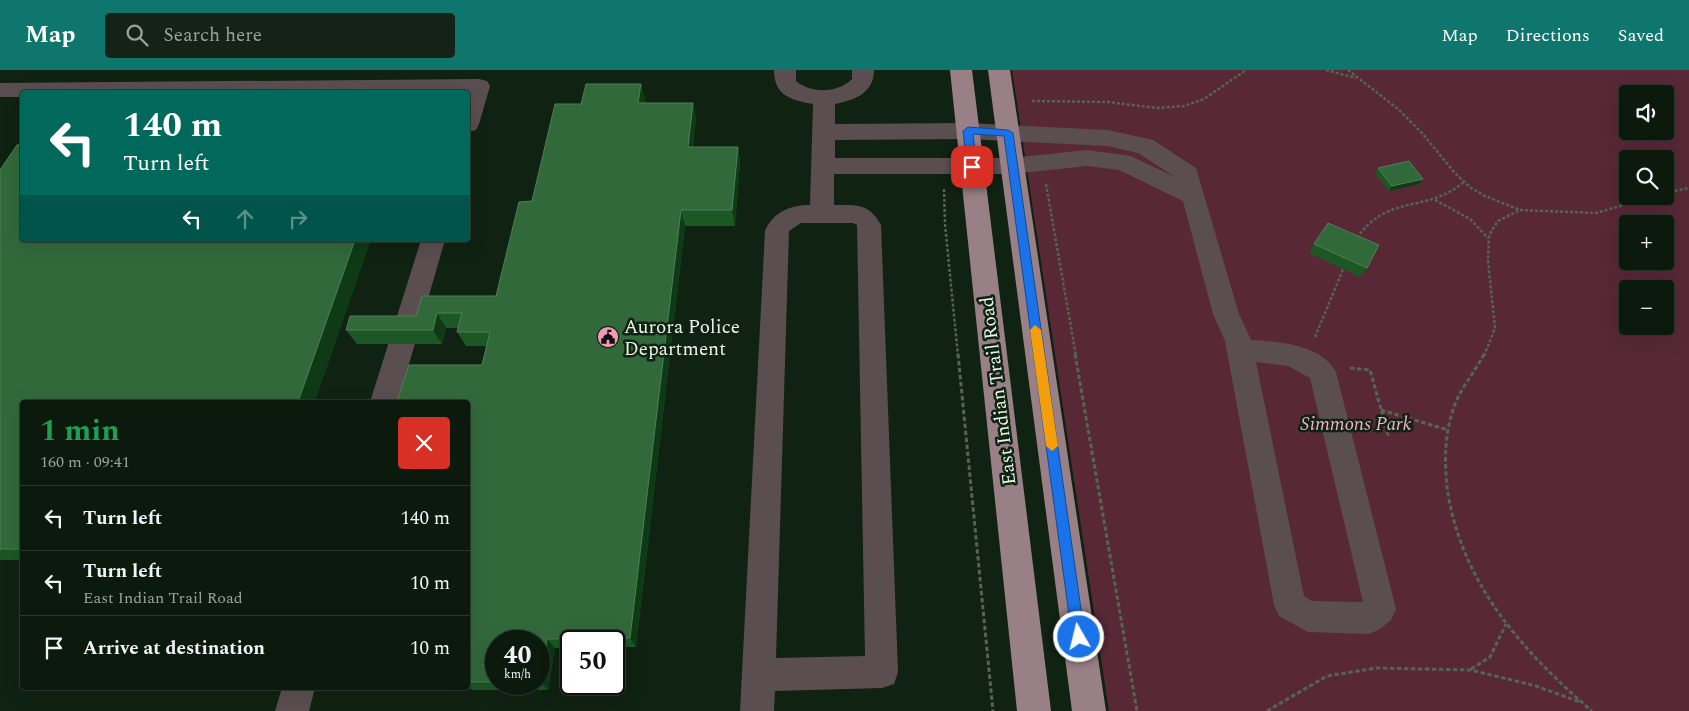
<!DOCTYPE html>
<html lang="en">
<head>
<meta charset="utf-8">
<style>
  :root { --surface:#0c1a0d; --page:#152316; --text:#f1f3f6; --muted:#9aa19d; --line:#2c382e; --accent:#0f766e }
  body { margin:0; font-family:Spectral,serif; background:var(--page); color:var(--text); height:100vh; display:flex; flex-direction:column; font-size:19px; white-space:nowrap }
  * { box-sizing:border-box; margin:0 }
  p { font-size:16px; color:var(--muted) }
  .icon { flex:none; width:28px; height:28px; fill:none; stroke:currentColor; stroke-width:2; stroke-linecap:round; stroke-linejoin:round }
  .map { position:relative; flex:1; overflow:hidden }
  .details { position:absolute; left:20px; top:330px; width:450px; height:290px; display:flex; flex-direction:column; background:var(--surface); border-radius:5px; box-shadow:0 5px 20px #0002,0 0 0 1px var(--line) }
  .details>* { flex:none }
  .banner { position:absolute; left:20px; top:20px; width:450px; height:152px; border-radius:5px; box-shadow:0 5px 20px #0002,0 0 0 1px var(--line); background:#00695c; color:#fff; overflow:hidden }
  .tools { position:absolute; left:1619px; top:15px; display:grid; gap:10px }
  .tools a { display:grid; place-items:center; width:55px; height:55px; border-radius:5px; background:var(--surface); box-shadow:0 5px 20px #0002,0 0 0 1px var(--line); font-size:25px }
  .speed { position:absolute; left:485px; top:560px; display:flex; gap:10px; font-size:25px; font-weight:700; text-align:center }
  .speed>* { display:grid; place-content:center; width:65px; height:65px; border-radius:50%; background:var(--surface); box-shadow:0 5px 20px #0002,0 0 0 1px var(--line); line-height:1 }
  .speed small { font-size:12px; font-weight:400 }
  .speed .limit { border:2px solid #111; border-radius:8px; background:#fff; color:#111 }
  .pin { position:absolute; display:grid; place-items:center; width:42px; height:42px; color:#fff; margin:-21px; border-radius:10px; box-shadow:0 2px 8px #0006 }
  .me { position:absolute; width:55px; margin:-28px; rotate:352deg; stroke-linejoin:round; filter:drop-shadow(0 0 4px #0008) }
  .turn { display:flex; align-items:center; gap:18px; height:105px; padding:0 20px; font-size:22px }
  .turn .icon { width:65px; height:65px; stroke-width:2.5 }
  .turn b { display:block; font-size:35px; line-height:42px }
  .lanes { display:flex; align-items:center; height:48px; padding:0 20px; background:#0003; justify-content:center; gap:25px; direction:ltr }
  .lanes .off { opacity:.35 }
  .round { display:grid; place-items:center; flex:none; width:52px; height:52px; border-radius:5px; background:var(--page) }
  .headline { display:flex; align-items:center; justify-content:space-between; height:85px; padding:0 20px }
  h1 { font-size:30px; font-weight:700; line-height:38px; color:#1e9e55 }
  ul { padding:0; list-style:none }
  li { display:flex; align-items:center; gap:15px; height:65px; padding:0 20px; border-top:1px solid var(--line) }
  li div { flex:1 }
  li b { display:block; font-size:19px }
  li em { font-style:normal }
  header { display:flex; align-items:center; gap:30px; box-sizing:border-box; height:70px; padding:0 25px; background:var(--accent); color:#fff }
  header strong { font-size:24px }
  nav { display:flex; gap:28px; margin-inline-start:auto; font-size:18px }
  .search { width:350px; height:45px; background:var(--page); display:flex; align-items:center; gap:12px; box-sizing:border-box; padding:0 18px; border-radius:5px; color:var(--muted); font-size:19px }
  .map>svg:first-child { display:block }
  .green { fill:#582837; fill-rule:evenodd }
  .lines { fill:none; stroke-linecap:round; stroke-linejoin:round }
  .path-far1 { stroke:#546455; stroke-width:2.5; stroke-dasharray:3 2; stroke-linecap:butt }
  .path { stroke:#546455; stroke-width:3; stroke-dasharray:4.5 2.5; stroke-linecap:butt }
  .minor { fill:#5b4e51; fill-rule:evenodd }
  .major { fill:#997f86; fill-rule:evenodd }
  .wall { fill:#1b5826; fill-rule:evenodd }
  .shaded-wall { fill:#0e3b15 }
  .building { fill:#32693b; stroke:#4e7f56 }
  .route { fill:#1a73e8; stroke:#114b97 }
  .slow { fill:#f59e0b }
  .labels { text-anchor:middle; stroke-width:5; stroke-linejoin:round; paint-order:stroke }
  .poi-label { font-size:19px; fill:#e9f5e9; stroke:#102211; text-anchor:start }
  .street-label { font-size:19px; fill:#e9f5e9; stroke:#102211 }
  .park-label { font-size:19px; font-style:italic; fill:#f3b1c3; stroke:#102211 }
</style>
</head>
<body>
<header>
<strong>Map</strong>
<div class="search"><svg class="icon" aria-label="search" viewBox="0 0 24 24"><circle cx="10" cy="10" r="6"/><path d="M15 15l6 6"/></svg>Search here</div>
<nav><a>Map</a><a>Directions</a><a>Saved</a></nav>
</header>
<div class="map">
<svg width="1689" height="641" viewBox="0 0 1689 641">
  <rect width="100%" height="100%" fill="#102211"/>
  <path class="green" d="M 1012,0 L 1689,0 L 1689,641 L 1109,641 ZM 1628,24 L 1665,24 L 1665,61 L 1628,61 ZM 1628,89 L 1665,89 L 1665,126 L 1628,126 ZM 1628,154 L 1665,154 L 1665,191 L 1628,191 ZM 1628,219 L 1665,219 L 1665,256 L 1628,256 Z"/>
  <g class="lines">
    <path class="path-far1" d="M 1326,0 L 1356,8
      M 1348,0 L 1398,39 L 1421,62 L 1454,102 L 1471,118 L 1485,126 L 1520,140 L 1596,143 L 1655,126
      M 1032,31 L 1108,32 L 1157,38 L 1184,36 L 1204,29 L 1246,0
      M 1046,114 L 1076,286
      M 944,119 L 945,154 L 958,286
      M 1665,123 L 1689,118
      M 1435,130 L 1470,149 L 1488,168
      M 1357,168 C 1388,123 1426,144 1464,112
      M 1315,267 L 1344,197
      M 1484,286 L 1495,258 L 1488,190 L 1489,165 L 1498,151 L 1520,140"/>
    <path class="path" d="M 958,284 L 993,641
      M 1075,284 L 1137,641
      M 1484,284 C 1475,302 1460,319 1454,337 C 1444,365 1444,395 1448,424 C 1463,515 1524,583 1592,641
      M 1350,298 L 1370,300 L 1389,368
      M 1381,340 L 1448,360
      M 1471,599 L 1490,587 L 1506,554
      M 1267,641 L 1327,606 L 1376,598 L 1471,600 L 1536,616 L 1580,632"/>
    <path class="minor" d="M 774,0 L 796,0 L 796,11 C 811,24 839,23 852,9 L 852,0 L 874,0 C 874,23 855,30 835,34 L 835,54 L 968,53 L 1108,60 L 1153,70 L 1196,98 L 1239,244 L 1251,270 C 1278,271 1322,275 1336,302 L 1396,539 L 1391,550 L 1380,559 L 1369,564 L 1308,562 L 1279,546 L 1274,535 L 1225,271 L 1213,244 L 1183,131 L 1119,100 L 1087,96 L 1012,104 L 834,104 L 834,135 C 857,135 869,133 881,155 L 898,602 L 894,614 L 882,618 L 775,621 L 774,641 L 740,641 L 765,161 C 773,142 790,135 810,135 L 813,34 C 790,30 774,25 774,0 ZM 968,69 L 1108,76 L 1138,83 L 1175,107 L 1131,86 L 1087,80 L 1012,88 L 835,88 L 835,70 ZM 801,153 L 853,153 L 857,155 L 865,586 L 776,588 L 789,161 ZM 1256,292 L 1288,296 L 1310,308 L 1363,532 L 1312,531 L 1304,526 Z
      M 479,9 L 487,11 L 490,16 L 479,54 L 476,60 L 468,62 L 468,22 L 22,22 L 22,27 L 0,27 L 0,13 Z
      M 421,170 L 445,170 L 398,332 L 370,332 Z
      M 282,618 L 315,618 L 309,641 L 275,641 Z"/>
    <path class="major" d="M 950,0 L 972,0 L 1051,641 L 1017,641 Z
      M 988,0 L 1010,0 L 1106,641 L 1072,641 Z"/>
  </g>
  <path class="wall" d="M 641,14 L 645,30 L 645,33 L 693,33 L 696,49 L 693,77 L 738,77 L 740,93 L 735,156 L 685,156 L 636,577 L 614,577 L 614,571 L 571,571 L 571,578 L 555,578 L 548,620 L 472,620 L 468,617 L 468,585 L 469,579 L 468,579 L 468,332 L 482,295 L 486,276 L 466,276 L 457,262 L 458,258 L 446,258 L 442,274 L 357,274 L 346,260 L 416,246 L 496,226 L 532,131 L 581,34 ZM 496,571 L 539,571 L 539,614 L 496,614 Z
    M 1378,98 L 1423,109 L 1419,114 L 1389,121 L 1375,103 Z
    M 0,100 L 22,332 L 22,490 L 0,490 Z
    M 1328,153 L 1367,198 L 1360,207 L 1309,183 Z"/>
  <path class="shaded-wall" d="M 641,14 L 645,30 L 642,49 L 638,33 Z
    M 693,33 L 696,49 L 691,93 L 688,77 Z
    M 738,77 L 740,93 L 735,156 L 732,140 Z
    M 1423,109 L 1419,114 L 1389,121 L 1392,116 Z
    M 681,140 L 685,156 L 636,577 L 630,568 Z
    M 355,170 L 371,170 L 315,332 L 298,332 Z
    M 437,243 L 446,258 L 442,274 L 433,260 Z
    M 547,569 L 555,578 L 548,620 L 540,612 Z"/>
  <path class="building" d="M 586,14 L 641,14 L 638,33 L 693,33 L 688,77 L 738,77 L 732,140 L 681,140 L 630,568 L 547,569 L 540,612 L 539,612 L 539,571 L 496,571 L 496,612 L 468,612 L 468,585 L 471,570 L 468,570 L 468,332 L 397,332 L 409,295 L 482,295 L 490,262 L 457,262 L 462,243 L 437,243 L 433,260 L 346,260 L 350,246 L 416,246 L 422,226 L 496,226 L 519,132 L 532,131 L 555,34 L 581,34 Z
    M 279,20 L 383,20 L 382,22 L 278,22 Z
    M 221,21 L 220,22 L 86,22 Z
    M 22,74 L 22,170 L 355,170 L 298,332 L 22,332 L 22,479 L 0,479 L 0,100 L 17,75 Z
    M 1409,91 L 1423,109 L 1392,116 L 1378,98 Z
    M 1328,153 L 1379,175 L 1367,198 L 1314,174 Z"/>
  <path class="route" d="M 968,57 L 1008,60 L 1013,63 L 1085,567 L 1083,572 L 1079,574 L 1074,572 L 1072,567 L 1004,66 L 973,64 L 977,97 L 972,101 L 967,97 L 963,61 Z"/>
  <path class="slow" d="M 1035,255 L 1041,260 L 1058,376 L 1052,381 L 1046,376 L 1030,260 Z"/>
  <defs>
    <g id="civic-disc" transform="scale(1.125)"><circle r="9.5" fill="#f19ab3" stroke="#102211"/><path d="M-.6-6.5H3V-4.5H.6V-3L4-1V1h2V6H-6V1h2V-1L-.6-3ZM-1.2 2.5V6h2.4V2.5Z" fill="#111"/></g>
  </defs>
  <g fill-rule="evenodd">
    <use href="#civic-disc" x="608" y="267"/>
  </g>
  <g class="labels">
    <g class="poi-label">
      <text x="624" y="263">Aurora Police<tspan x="624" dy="22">Department</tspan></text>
    </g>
    <g class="street-label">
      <text transform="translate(997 321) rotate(-97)" y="7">East Indian Trail Road</text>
    </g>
    <g class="park-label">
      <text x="1356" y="360">Simmons Park</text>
    </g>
  </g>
</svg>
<div class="tools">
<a><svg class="icon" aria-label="sound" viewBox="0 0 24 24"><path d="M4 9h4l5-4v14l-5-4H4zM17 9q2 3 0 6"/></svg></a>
<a><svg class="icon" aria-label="search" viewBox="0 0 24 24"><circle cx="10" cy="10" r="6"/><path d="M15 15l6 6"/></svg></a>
<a>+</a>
<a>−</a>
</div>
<div class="speed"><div>40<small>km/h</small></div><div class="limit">50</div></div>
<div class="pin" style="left:972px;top:97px;background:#d93025"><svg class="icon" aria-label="arrive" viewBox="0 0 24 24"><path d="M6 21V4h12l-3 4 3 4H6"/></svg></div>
<svg class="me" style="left:1079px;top:567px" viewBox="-20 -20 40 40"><circle r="17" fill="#1a73e8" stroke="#fff" stroke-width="3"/><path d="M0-11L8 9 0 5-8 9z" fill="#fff"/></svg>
<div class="banner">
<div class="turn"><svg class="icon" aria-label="left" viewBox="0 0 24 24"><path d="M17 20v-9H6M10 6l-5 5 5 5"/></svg><div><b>140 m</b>Turn left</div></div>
<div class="lanes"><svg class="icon" aria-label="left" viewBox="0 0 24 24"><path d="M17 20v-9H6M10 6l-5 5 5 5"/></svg><svg class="icon off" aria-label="ahead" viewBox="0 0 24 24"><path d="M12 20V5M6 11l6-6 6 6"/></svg><svg class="icon off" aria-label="right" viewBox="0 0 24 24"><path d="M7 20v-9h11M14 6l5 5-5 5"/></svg></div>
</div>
<section class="details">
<div class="headline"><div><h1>1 min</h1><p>160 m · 09:41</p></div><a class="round" style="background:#d93025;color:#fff"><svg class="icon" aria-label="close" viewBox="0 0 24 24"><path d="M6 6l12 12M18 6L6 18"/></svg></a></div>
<ul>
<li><svg class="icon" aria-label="left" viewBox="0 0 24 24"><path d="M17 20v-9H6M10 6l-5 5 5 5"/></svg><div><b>Turn left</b></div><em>140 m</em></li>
<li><svg class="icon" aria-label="left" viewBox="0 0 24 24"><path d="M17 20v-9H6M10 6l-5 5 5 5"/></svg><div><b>Turn left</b><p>East Indian Trail Road</p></div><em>10 m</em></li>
<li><svg class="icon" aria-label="arrive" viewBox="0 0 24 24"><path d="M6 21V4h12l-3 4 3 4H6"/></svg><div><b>Arrive at destination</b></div><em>10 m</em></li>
</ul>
</section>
</div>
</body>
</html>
